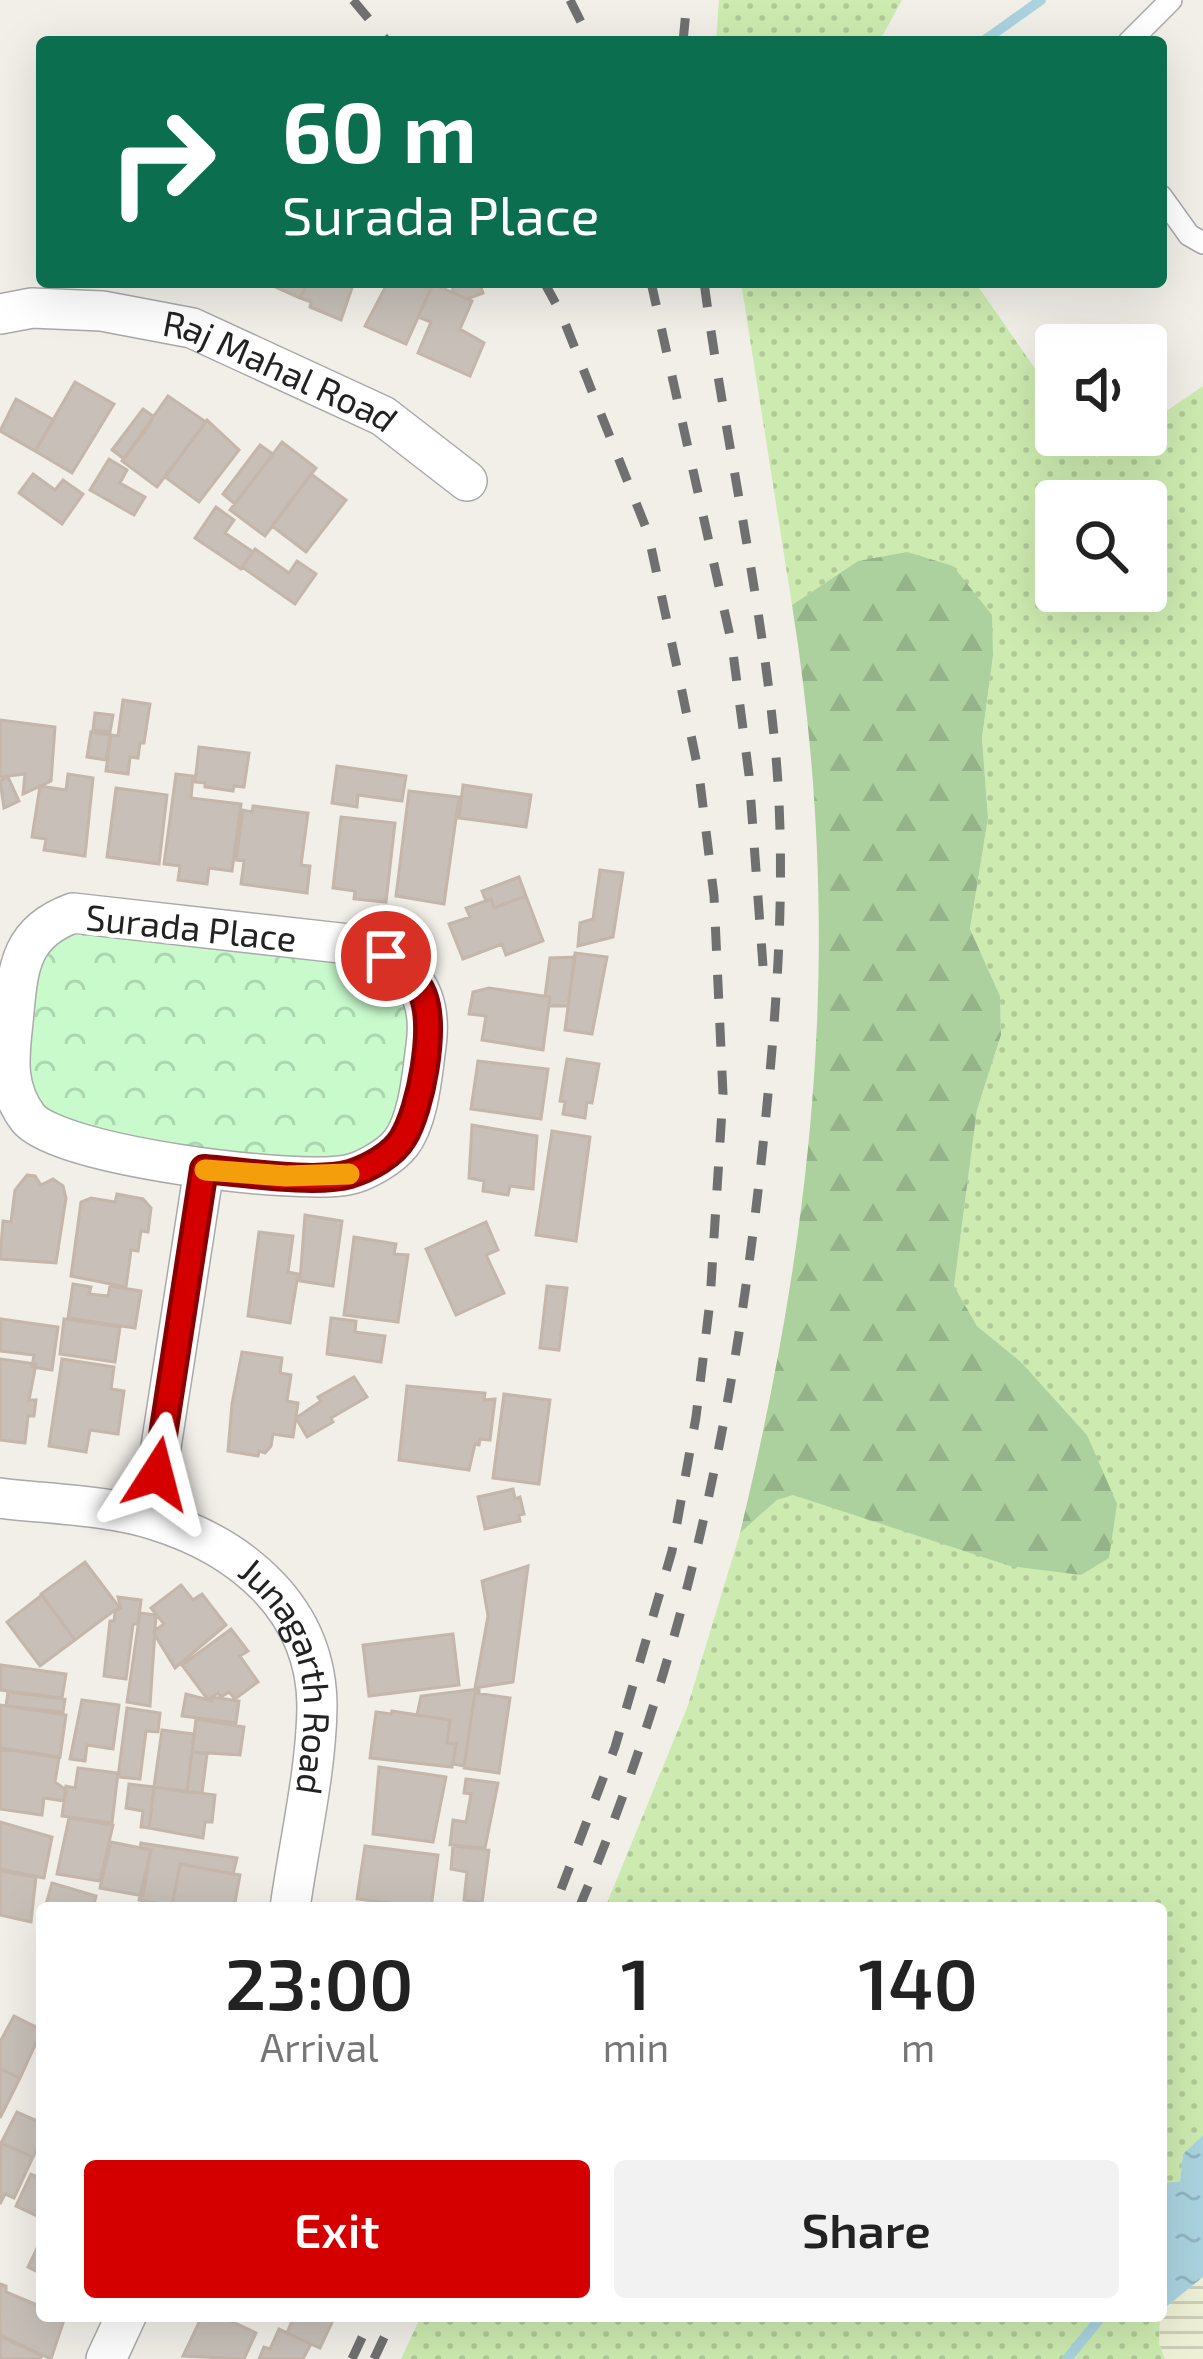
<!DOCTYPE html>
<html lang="en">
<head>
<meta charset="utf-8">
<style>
  :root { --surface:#fff; --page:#f2f2f2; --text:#222; --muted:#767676; --accent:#d40000 }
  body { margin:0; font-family:"Exo 2",sans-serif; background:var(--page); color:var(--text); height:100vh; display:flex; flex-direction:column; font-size:45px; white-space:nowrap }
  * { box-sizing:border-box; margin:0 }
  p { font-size:39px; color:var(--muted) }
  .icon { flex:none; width:66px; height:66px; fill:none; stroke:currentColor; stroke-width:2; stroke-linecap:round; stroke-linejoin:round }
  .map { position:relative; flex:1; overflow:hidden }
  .sheet { position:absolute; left:36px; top:1902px; width:1131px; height:420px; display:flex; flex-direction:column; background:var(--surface); border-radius:12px; box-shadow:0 12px 48px #0002 }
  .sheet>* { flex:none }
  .hud { position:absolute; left:36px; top:36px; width:1131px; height:252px; border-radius:12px; box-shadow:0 12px 48px #0002; background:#0b6e4f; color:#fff; overflow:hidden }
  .tools { position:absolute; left:1035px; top:324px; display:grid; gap:24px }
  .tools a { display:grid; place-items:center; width:132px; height:132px; border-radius:12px; background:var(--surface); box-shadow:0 12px 48px #0002; font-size:60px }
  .pin { position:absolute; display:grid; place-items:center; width:102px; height:102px; color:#fff; margin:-51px; border:6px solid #fff; border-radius:50%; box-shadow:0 3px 12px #0007 }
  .me { position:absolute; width:132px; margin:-66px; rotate:9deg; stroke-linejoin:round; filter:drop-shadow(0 0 9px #0008) }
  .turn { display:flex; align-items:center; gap:42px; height:252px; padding:0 48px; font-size:54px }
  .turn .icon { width:156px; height:156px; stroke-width:2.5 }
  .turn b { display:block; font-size:84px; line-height:102px }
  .eta { display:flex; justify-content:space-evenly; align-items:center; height:204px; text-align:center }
  .eta b { font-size:72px; font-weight:600; line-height:84px }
  .cta { display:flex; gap:24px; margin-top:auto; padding:24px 48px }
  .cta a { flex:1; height:138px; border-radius:12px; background:var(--accent); color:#fff; font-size:48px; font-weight:600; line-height:138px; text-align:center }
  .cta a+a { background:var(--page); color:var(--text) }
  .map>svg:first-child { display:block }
  .farmland { fill:url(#farmland-rules) }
  .grass { fill:url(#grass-dots); fill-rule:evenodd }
  .forest { fill:url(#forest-firs) }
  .park { fill:url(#park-crowns) }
  .water { fill:url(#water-ripples) }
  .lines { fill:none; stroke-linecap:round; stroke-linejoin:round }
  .stream { stroke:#aad3df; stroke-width:10 }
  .building { fill:#c7bfb8; stroke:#c4b6ab; stroke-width:3 }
  .service-casing { stroke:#a9a9a9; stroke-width:24 }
  .minor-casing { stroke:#a9a9a9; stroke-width:42 }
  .service { stroke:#fff; stroke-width:21 }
  .minor { stroke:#fff; stroke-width:39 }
  .rail { stroke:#707070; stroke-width:9; stroke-dasharray:24 24; stroke-linecap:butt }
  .route-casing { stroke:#8a0000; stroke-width:30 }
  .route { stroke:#d40000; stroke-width:21 }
  .slow { stroke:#f59e0b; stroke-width:21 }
  .labels { text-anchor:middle; stroke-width:9; stroke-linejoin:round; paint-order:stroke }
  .street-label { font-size:36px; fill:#222; stroke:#fff }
</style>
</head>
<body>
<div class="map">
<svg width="1203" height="2359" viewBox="0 0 1203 2359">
  <defs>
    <pattern id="farmland-rules" width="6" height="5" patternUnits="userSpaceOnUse" patternTransform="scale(3)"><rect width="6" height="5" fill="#eef0d5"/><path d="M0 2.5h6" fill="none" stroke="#ccceb7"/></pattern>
    <pattern id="grass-dots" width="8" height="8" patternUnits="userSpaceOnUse" patternTransform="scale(3)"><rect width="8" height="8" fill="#cdebb0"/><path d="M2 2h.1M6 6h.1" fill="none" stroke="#b0c997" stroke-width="1.8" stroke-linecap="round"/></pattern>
    <pattern id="forest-firs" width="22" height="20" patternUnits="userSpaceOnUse" patternTransform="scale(3)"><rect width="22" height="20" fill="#add19e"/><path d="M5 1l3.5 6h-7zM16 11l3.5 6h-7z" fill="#95b388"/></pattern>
    <pattern id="park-crowns" width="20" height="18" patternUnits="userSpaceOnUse" patternTransform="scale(3)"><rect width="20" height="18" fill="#c8facc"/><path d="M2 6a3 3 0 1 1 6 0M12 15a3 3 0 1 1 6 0" fill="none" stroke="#acd6af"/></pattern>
    <pattern id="water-ripples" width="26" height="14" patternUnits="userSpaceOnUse" patternTransform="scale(3)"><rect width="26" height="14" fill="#aad3df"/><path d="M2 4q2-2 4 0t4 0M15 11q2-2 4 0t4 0" fill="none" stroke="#92b5bf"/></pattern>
  </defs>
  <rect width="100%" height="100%" fill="#f2efe9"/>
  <path class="farmland" d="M 1203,2277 L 1203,2359 L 1165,2359 L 1159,2344 L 1161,2311 Z"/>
  <path class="grass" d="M 719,0 L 902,0 L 879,42 L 716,42 Z
    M 741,282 L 975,282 L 1056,399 L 1056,435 L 1081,435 L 1097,457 L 1131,435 L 1146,435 L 1146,425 L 1203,386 L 1203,2135 L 1183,2154 L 1180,2183 L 1161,2183 L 1161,1908 L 605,1908 L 687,1708 L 740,1533 L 777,1500 L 793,1494 L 1087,1435 L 1021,1362 L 977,1326 L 954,1286 L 977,1110 L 1001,1035 L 1000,996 L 970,929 L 988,818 L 982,738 L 993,656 L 858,561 L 792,605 ZM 1056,501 L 1146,501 L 1146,591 L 1056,591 Z
    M 421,2316 L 1160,2316 L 1159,2344 L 1165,2359 L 401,2359 Z"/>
  <path class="forest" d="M 907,552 L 953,566 L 992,615 L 993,656 L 982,738 L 988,818 L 970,929 L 1000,996 L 1001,1035 L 977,1110 L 954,1286 L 977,1326 L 1021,1362 L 1087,1435 L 1117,1504 L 1109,1558 L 1081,1575 L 1010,1566 L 793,1495 L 777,1500 L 740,1533 C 817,1213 844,932 792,605 L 858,561 Z"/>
  <path class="park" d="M 99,927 L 345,958 L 384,976 L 414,1012 L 402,1111 L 388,1134 L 341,1161 L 304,1161 L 98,1136 L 37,1103 L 23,1058 L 25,1004 L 43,954 L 63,936 Z"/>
  <path class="water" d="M 1203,2135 L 1203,2277 L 1161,2311 L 1161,2183 L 1180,2182 L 1183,2154 Z"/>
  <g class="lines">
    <path class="stream" d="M 982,42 L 1041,0
      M 1067,2359 L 1102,2316"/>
  </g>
  <path class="building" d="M 264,282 L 308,282 L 300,298 Z
    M 308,282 L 354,282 L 341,320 L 310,307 L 311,302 L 300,298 Z
    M 388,282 L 433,284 L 406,344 L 365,326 Z
    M 450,282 L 479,282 L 483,293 L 467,299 L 454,293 Z
    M 433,284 L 472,301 L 460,329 L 484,343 L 470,376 L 418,353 L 431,322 L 418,317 Z
    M 75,382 L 114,404 L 72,473 L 35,451 Z
    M 168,396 L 206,422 L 157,487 L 122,461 Z
    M 16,399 L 54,420 L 35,451 L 0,431 Z
    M 143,409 L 153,416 L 150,424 L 124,459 L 112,450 Z
    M 207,420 L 239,450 L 199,502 L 165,477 Z
    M 282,442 L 316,468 L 265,536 L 230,510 Z
    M 260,445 L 273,454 L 235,504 L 223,494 Z
    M 109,459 L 127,470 L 120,483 L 145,497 L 134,515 L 90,490 Z
    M 33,474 L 55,490 L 63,480 L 83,494 L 62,524 L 19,493 Z
    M 311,474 L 346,500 L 306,552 L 272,526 Z
    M 216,507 L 234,520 L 225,533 L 253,552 L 241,569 L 195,538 Z
    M 255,549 L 289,573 L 297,561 L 316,574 L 295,604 L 242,567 Z
    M 123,700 L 150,704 L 144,743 L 140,743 L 138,758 L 130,757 L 128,774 L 106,771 L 111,735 L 118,736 Z
    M 95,713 L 113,715 L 110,732 L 93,730 Z
    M 0,720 L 55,727 L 51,781 L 23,794 L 25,774 L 0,777 Z
    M 91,732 L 110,735 L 106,760 L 87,757 Z
    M 199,747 L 249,753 L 244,787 L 234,786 L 233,791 L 205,787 L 205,783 L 195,782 Z
    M 337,766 L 406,776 L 402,801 L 358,795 L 357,807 L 332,803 Z
    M 68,774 L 93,778 L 85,856 L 44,850 L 46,839 L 32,837 L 40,786 L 66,790 Z
    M 176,774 L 193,776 L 191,798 L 241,804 L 232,871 L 209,868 L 207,884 L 178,880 L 180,866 L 164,864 Z
    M 8,777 L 19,801 L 4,808 L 0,781 Z
    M 463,785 L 531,795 L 526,827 L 459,818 Z
    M 116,788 L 167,795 L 159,864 L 107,857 Z
    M 409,791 L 459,797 L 444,904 L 396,896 Z
    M 253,806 L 308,813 L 301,865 L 310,866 L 307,893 L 241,884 L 244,861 L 236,860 L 243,810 L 252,812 Z
    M 341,817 L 395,823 L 386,902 L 354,899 L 355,891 L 333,888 Z
    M 600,870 L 623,873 L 613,937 L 578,946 L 580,923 L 593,919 Z
    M 519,877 L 526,896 L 494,908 L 491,899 L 486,901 L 482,891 Z
    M 526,896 L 543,941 L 506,955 L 502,944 L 463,959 L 449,924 L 470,917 L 466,908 L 491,899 L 494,908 Z
    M 575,953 L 607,957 L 592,1034 L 565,1030 Z
    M 575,957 L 568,1006 L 549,1006 L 550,997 L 545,996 L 550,958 Z
    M 489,988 L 550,997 L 543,1050 L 482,1040 L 486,1016 L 469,1014 L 473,992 Z
    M 567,1059 L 599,1064 L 592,1103 L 587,1102 L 585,1118 L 563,1114 L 565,1102 L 560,1101 Z
    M 478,1061 L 548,1069 L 541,1119 L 471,1109 Z
    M 472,1125 L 537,1136 L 533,1189 L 510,1186 L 508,1195 L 483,1191 L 484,1181 L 469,1178 Z
    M 552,1131 L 590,1137 L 576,1241 L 536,1235 Z
    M 27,1175 L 35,1176 L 41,1185 L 53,1179 L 63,1186 L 66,1198 L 56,1263 L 0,1259 L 3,1221 L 11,1222 L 15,1190 Z
    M 117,1194 L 143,1199 L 151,1208 L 148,1232 L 141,1231 L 138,1251 L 131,1250 L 126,1287 L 71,1276 L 81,1202 L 91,1198 L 115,1202 Z
    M 305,1215 L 342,1221 L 333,1286 L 300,1281 Z
    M 486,1222 L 498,1250 L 486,1255 L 504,1293 L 456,1315 L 426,1249 Z
    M 259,1232 L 293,1236 L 288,1272 L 298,1274 L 290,1323 L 248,1316 Z
    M 354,1237 L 396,1244 L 394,1254 L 408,1255 L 398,1322 L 344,1315 Z
    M 73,1284 L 91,1287 L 89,1294 L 108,1296 L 110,1286 L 141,1291 L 135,1328 L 68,1318 Z
    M 547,1286 L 567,1288 L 559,1350 L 540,1348 Z
    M 331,1318 L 356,1321 L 355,1332 L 385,1336 L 381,1362 L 327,1354 Z
    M 1,1319 L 58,1327 L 52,1370 L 32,1367 L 34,1355 L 0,1351 Z
    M 64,1319 L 120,1327 L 115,1362 L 60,1354 Z
    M 242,1352 L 282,1358 L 280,1373 L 291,1375 L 287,1401 L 298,1403 L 293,1437 L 273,1434 L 271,1446 L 265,1453 L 259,1451 L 258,1456 L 228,1451 L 232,1404 Z
    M 0,1359 L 36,1364 L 29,1400 L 36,1400 L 34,1416 L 28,1416 L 25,1443 L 0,1440 Z
    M 62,1359 L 114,1367 L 111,1389 L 124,1391 L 118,1434 L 90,1430 L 86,1452 L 49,1446 Z
    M 354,1377 L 367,1397 L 331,1418 L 333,1422 L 307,1437 L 296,1418 L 321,1401 L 318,1397 Z
    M 407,1386 L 485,1393 L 484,1400 L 495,1399 L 490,1440 L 480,1439 L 479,1445 L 475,1444 L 469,1470 L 399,1460 Z
    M 504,1394 L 550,1400 L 539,1484 L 493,1478 Z
    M 513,1489 L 515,1499 L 520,1497 L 524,1514 L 519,1515 L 520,1521 L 485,1529 L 478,1497 Z
    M 85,1562 L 119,1607 L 75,1640 L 41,1594 Z
    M 528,1566 L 513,1682 L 475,1688 L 488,1616 L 482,1581 Z
    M 181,1585 L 193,1600 L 202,1594 L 226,1625 L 175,1668 L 153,1632 L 164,1624 L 151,1608 Z
    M 42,1595 L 75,1640 L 40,1666 L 7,1622 Z
    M 118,1597 L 141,1600 L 138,1624 L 133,1624 L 126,1679 L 104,1676 L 110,1621 L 114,1621 L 115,1612 L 121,1608 Z
    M 140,1613 L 156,1615 L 150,1706 L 127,1702 Z
    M 231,1629 L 248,1651 L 240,1656 L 258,1682 L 235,1699 L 229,1692 L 221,1697 L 218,1693 L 208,1700 L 182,1665 Z
    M 453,1634 L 459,1685 L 369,1696 L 363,1645 Z
    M 1,1665 L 66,1674 L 62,1698 L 0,1690 Z
    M 479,1689 L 479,1693 L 475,1693 L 464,1766 L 453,1764 L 456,1744 L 447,1743 L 450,1720 L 417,1715 L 421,1696 Z
    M 8,1692 L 65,1699 L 63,1712 L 6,1706 Z
    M 475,1693 L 510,1698 L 499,1773 L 464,1768 Z
    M 186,1694 L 212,1701 L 212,1697 L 239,1701 L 236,1723 L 182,1716 Z
    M 82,1700 L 119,1705 L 113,1749 L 87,1745 L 85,1761 L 70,1759 Z
    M 0,1705 L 66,1715 L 60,1757 L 0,1748 Z
    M 127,1708 L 160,1713 L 158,1732 L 146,1731 L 140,1779 L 118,1777 Z
    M 392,1711 L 450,1720 L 447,1743 L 456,1744 L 452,1767 L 370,1758 L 376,1712 L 391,1714 Z
    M 196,1719 L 244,1727 L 240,1755 L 192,1752 Z
    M 162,1730 L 194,1734 L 187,1792 L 154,1787 Z
    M 11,1750 L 59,1758 L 55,1782 L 66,1790 L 64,1801 L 44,1798 L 42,1815 L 0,1809 L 0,1751 Z
    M 192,1752 L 207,1754 L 202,1793 L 187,1792 Z
    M 379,1767 L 446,1777 L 433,1842 L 373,1834 Z
    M 78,1768 L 118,1773 L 112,1823 L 62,1816 L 66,1786 L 75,1788 Z
    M 466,1779 L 498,1783 L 485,1848 L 450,1845 L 453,1820 L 466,1822 L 471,1794 L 464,1793 Z
    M 129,1784 L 154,1787 L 149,1828 L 141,1827 L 143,1811 L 126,1808 Z
    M 154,1787 L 215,1795 L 212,1822 L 205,1822 L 203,1838 L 149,1828 Z
    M 69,1818 L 113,1825 L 100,1881 L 57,1874 Z
    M 0,1822 L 52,1837 L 44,1878 L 0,1869 Z
    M 111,1842 L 151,1850 L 143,1896 L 100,1888 Z
    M 141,1843 L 237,1858 L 233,1874 L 180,1864 L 172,1906 L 139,1900 L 151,1850 L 140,1848 Z
    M 365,1846 L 438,1855 L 431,1908 L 357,1899 Z
    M 453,1846 L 489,1850 L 482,1903 L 464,1900 L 467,1872 L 451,1869 Z
    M 180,1864 L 240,1875 L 234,1908 L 172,1906 Z
    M 0,1871 L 36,1877 L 31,1922 L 0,1915 Z
    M 52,1883 L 96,1896 L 93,1908 L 45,1908 Z
    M 14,2016 L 42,2030 L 20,2078 L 0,2069 L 0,2042 Z
    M 0,2069 L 20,2078 L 0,2118 Z
    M 17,2112 L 42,2123 L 42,2140 L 33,2157 L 1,2143 Z
    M 1,2143 L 33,2157 L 14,2198 L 5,2194 L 0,2204 Z
    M 31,2174 L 42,2179 L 42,2214 L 39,2217 L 16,2206 Z
    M 42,2238 L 42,2274 L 28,2267 Z
    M 0,2284 L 6,2286 L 6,2292 L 42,2307 L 42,2316 L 65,2317 L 51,2359 L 0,2335 Z
    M 202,2316 L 220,2316 L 256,2333 L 244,2359 L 183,2356 Z
    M 294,2316 L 335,2316 L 320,2348 L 287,2333 Z
    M 279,2329 L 311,2344 L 303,2359 L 259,2359 L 264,2347 L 270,2349 Z
    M 0,2336 L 42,2356 L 40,2359 L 0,2359 Z"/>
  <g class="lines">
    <g class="service-casing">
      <path id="service" d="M 1129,42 L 1171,0
        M 1161,196 L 1189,235 L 1203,243"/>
    </g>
    <g class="minor-casing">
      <g id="minor">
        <path id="s1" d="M 0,314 L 32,308 L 102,311 L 192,328 L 383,416 L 467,481"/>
        <path d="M 73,913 L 358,945 C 407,966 434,987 426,1046 C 422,1075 419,1119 401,1143 C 390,1157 364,1172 347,1175 C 296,1185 58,1156 28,1118 C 5,1088 9,1057 13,1022 C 18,970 18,933 73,913 Z"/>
        <path id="s2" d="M 0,1498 C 48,1504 109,1505 155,1520 C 242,1547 317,1609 317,1707 C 316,1773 299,1843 290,1908"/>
        <path d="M 150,1518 L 204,1169"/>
        <path d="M 106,2359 L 126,2316"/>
      </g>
    </g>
    <use href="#service" class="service"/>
    <use href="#minor" class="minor"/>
    <path class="rail" d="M 353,0 L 388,42
      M 570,0 L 591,42
      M 683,42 L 687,0
      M 544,282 L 561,313 L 648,533 L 679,677 L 699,774 L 714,896 L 723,1094 L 710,1301 L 696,1417 L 672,1551 L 615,1747 L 554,1908
      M 651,282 L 732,645 L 749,775 L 763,966
      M 579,1908 C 685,1657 735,1416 763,1145 C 776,1017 787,886 776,757 C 762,597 725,441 704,282
      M 352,2359 L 372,2316
      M 374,2359 L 394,2316"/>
  </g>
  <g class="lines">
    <g class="route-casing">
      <path id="route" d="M 157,1474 L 204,1169 C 242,1172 315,1184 350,1174 C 369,1168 393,1155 403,1138 C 421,1108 436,1029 423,995 C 416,977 401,967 386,956"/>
    </g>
    <use href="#route" class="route"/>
    <path class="slow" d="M 205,1170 L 286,1176 L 349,1174"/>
  </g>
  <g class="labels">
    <g class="street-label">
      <text dy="13" stroke="none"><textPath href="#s1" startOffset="291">Raj Mahal Road</textPath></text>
      <text transform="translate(191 928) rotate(6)" y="13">Surada Place</text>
      <text dy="13" stroke="none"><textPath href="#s2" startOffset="384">Junagarth Road</textPath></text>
    </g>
  </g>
</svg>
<div class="tools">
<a><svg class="icon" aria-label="sound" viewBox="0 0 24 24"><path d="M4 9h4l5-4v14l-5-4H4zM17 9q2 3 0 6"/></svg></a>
<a><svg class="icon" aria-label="search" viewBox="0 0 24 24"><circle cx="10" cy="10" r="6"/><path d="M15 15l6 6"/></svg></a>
</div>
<div class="pin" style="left:386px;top:956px;background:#d93025"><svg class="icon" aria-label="arrive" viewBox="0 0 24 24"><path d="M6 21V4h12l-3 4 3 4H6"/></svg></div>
<svg class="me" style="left:157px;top:1474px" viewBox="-20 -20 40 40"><path d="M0-17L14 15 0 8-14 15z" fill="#d40000" stroke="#fff" stroke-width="4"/></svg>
<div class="hud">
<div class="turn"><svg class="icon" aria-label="right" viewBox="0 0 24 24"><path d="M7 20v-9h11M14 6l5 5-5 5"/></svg><div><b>60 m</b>Surada Place</div></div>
</div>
<section class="sheet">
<div class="eta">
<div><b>23:00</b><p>Arrival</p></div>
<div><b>1</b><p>min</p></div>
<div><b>140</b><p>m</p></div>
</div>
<div class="cta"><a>Exit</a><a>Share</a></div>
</section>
</div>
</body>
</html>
